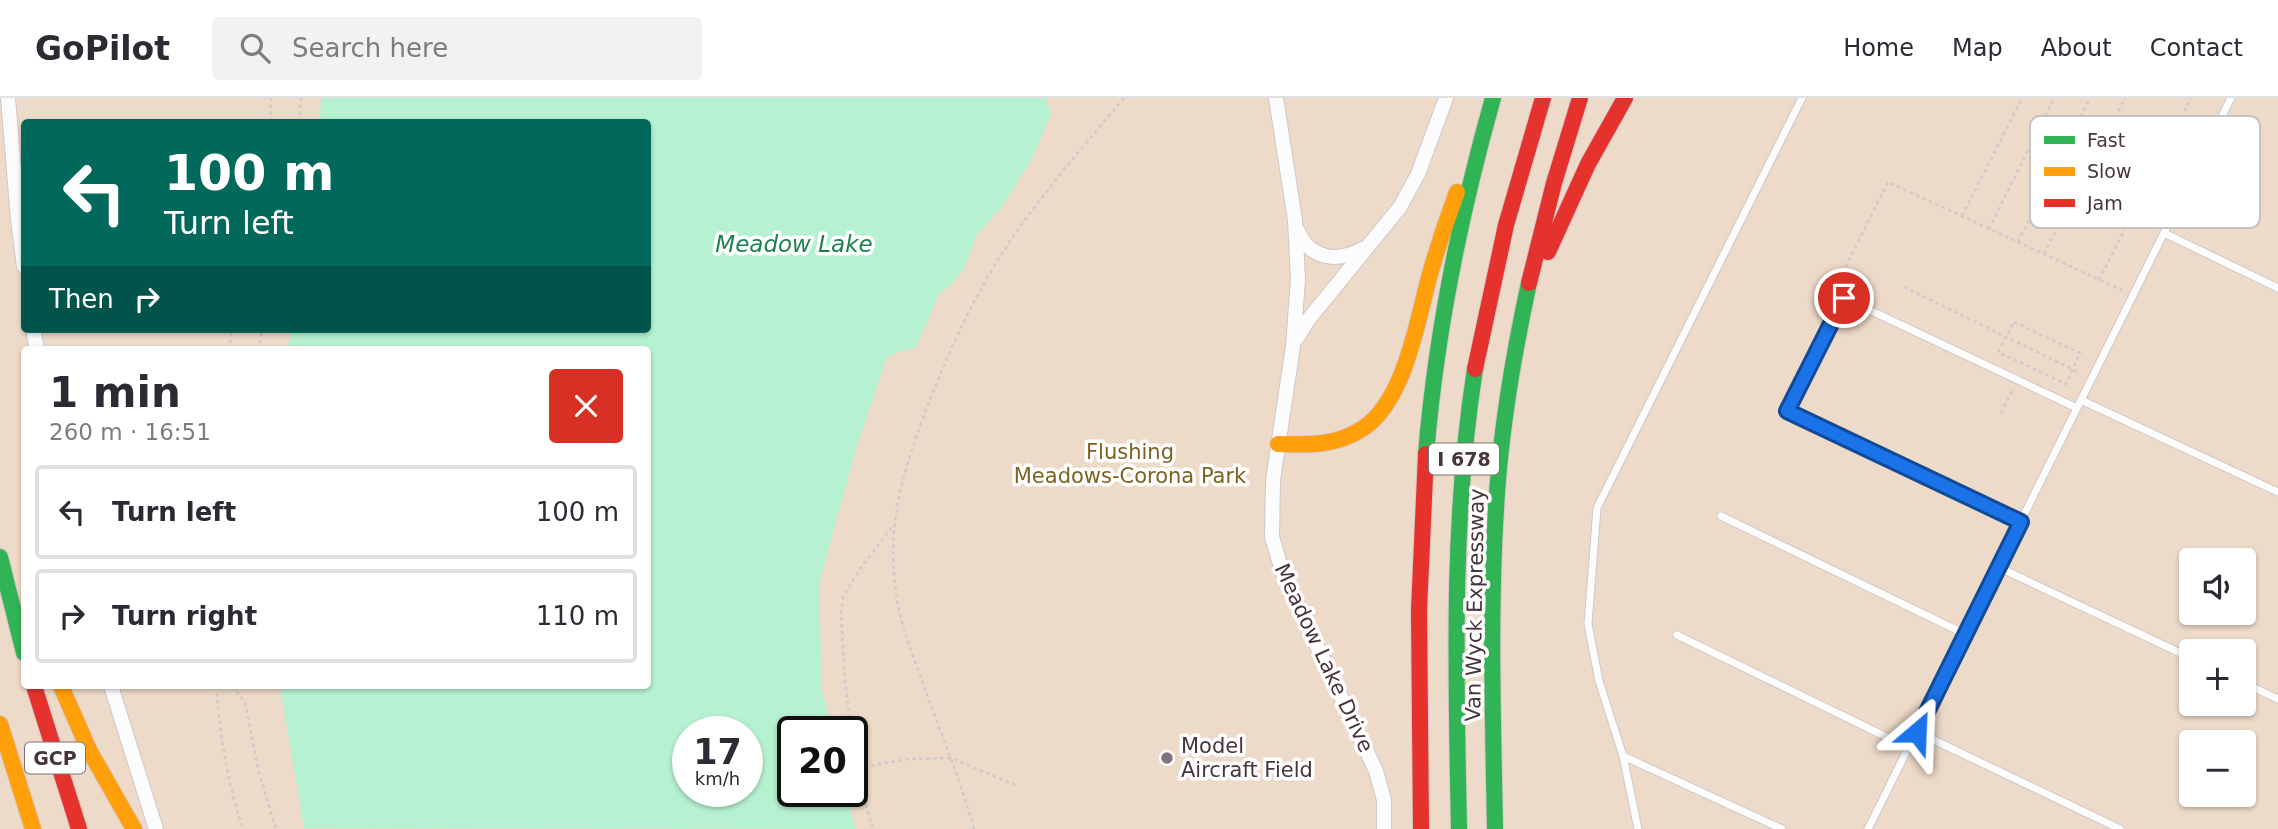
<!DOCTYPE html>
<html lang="en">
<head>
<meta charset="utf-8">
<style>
  :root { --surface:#fff; --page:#f2f2f3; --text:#2b2b33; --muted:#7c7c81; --line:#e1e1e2 }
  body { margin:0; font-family:"DejaVu Sans",sans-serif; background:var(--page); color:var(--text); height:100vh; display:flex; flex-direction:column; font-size:26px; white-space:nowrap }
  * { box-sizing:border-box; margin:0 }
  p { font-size:23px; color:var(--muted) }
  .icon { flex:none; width:38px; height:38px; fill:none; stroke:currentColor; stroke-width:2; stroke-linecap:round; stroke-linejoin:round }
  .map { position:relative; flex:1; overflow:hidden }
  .details { position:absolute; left:21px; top:248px; width:630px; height:343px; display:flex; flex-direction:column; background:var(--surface); border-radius:7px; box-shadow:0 2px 5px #0004 }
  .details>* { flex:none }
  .hud { position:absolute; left:21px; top:21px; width:630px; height:214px; border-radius:7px; box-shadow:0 2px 5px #0004; background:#00695c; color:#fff; overflow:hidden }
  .tools { position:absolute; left:2179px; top:450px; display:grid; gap:14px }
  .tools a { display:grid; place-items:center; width:77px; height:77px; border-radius:7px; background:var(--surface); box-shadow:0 2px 5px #0004; font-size:35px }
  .speed { position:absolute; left:672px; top:618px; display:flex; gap:14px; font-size:35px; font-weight:700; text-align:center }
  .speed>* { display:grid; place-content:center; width:91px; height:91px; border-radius:50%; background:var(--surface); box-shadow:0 2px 5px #0004; line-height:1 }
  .speed small { font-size:18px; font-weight:400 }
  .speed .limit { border:4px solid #111; border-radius:10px; background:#fff; color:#111 }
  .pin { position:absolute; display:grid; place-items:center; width:60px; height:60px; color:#fff; margin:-30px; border:4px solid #fff; border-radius:50%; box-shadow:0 2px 7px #0007 }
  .me { position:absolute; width:77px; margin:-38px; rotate:26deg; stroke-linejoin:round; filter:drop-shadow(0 0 5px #0008) }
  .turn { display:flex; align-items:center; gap:24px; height:147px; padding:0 28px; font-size:32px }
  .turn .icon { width:91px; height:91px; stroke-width:2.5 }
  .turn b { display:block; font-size:49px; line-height:60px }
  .then { display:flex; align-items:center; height:66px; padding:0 28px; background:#0003; gap:14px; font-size:26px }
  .round { display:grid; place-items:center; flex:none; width:74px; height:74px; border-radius:7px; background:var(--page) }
  .head { display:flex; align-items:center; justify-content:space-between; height:119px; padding:0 28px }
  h1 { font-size:42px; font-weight:700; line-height:52px }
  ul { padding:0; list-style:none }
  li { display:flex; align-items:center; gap:21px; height:94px; margin:0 14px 10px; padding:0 14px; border:4px solid var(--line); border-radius:7px }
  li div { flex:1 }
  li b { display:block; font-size:26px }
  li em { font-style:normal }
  header { display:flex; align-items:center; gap:42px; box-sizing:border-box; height:98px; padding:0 35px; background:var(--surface); border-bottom:2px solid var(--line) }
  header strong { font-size:33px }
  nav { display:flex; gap:38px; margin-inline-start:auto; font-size:24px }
  .search { width:490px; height:63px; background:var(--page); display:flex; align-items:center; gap:18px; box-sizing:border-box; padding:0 24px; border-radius:7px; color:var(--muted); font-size:26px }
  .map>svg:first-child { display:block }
  .green { fill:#eedac8; fill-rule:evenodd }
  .water { fill:#b6f2d1; fill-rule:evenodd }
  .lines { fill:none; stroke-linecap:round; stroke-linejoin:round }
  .lane-casing { stroke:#cfc7c9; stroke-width:9 }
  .street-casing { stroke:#cfc7c9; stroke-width:16 }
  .fast-casing { stroke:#d8c7ca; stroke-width:18 }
  .slow-casing { stroke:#d8c7ca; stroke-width:18 }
  .jam-casing { stroke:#d8c7ca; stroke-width:18 }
  .path { stroke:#d1c9cc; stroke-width:2.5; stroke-dasharray:3.5 3.5; stroke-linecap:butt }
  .lane { stroke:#fdfcfc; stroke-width:7 }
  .street { stroke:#fdfcfc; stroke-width:14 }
  .fast { stroke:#30b455; stroke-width:16 }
  .slow { stroke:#ff9f0a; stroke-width:16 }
  .jam { stroke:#e5322d; stroke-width:16 }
  .route-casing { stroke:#114b97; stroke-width:18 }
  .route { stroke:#1a73e8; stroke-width:12 }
  .poi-dot { fill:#837479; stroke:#fff; stroke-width:2.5 }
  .labels { text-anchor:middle; stroke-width:7; stroke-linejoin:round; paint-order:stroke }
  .shield { fill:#fff; stroke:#7f7176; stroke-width:2 }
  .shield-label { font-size:19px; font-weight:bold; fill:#48343b }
  .park-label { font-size:21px; fill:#7e6123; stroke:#fff }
  .street-label { font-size:21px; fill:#48343b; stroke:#fff }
  .poi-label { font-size:21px; fill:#48343b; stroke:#fff; text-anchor:start }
  .water-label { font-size:23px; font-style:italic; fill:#1d814d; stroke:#fff }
  .key { fill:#fff; stroke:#c8c2c4; stroke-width:2 }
  .key-label { font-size:19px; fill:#48343b }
</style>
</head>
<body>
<header>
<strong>GoPilot</strong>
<div class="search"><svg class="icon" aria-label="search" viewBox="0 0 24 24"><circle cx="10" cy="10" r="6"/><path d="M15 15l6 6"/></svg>Search here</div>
<nav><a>Home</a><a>Map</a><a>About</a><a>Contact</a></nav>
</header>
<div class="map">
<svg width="2278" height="731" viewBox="0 0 2278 731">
  <rect width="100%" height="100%" fill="#f0eaeb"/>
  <path class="green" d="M 0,0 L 2278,0 L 2278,731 L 0,731 ZM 24,24 L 648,24 L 648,231 L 24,231 ZM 24,252 L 648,252 L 648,588 L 24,588 ZM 2191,462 L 2244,462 L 2244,514 L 2191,514 ZM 2191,553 L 2244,553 L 2244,606 L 2191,606 ZM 688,634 L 747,634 L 747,693 L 688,693 ZM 793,634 L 852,634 L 852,693 L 793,693 ZM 2191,644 L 2244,644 L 2244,696 L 2191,696 Z"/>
  <path class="water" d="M 321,0 L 1046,0 L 1051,16 L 1033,59 L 1004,106 L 976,138 L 966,167 L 954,184 L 939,196 L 916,250 L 898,254 L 887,259 L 856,351 L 819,486 L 822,591 L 832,633 L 793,634 L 793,693 L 846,693 L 856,731 L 304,730 L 280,588 L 648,588 L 648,252 L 287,252 L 293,231 L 648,231 L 648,24 L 320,24 ZM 688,634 L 747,634 L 747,693 L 688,693 Z"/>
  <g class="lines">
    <g class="lane-casing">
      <path id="lane" d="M 2164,135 L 2278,190
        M 2081,302 L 2278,394
        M 1721,418 L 1965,536
        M 2021,424 L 1788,313 L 1844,200 L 2077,310
        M 1998,469 L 2191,560
        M 1677,537 L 1909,650
        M 2244,585 L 2278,601
        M 1917,634 L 2120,731
        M 1623,658 L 1782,731
        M 1638,731 L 1623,658 L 1599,583 L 1588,526 L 1597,410 L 1802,0
        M 1868,731 L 2231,0"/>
    </g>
    <g class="street-casing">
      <path id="street" d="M 8,0 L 18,121 L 24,169
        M 1276,0 L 1295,122 L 1298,181 L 1293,248 L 1273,382 L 1272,439 L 1283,476 L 1376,673 L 1384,702 L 1384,731
        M 1298,133 C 1310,161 1337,165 1362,151
        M 33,231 L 37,252
        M 1297,240 L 1308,222 L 1400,109 L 1418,76 L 1446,0
        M 111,588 L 156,731"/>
    </g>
    <g class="fast-casing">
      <path id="fast" d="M 1426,356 C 1436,235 1460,117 1493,0
        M 0,459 L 24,555
        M 1459,731 C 1456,577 1451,423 1475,271
        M 1495,731 C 1493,619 1489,507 1497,395 C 1502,324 1514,254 1529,185"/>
    </g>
    <g class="slow-casing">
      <path id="slow" d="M 1278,346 C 1307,347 1336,348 1362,331 C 1405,304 1417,223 1430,176 C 1438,148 1447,121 1457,94
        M 61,588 L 89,652 L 134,731
        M 0,626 L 33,731"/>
    </g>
    <g class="jam-casing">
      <path id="jam" d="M 1548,154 L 1588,66 L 1625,0
        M 1529,185 L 1554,85 L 1580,0
        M 1475,271 L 1506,127 L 1543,0
        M 34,588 L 79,731
        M 1421,731 L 1419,512 L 1426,356"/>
    </g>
    <path class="path" d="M 270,24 L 271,0
      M 299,24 L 301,0
      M 1962,118 L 2022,0
      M 1989,131 L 2054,0
      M 2018,144 L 2090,0
      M 2044,156 L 2125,0
      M 2099,182 L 2191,0
      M 1904,189 L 2080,275
      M 1833,194 L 1888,84 L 2124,193
      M 2014,224 L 2080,255 L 2066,286 L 1998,254 Z
      M 229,252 L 232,231
      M 258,252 L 262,231
      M 2001,315 L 2012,293
      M 216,588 C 220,636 227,685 243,731
      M 232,588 L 245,604 L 258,671 L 276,731
      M 851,634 L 845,583 L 841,517 L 843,499 L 860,471 L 892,429
      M 852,645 L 859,683 L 873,731
      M 857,670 L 909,661 L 951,660 L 1015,687
      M 974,731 C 959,678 938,628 920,577 C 911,552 901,527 897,501 C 886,432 900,384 923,320 C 950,248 983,177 1030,115 C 1060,75 1092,38 1124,0"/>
    <use href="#lane" class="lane"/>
    <use href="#street" class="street"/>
    <use href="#fast" class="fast"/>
    <use href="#slow" class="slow"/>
    <use href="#jam" class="jam"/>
  </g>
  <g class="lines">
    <g class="route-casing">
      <path id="route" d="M 1844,200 L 1787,313 L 2021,424 L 1917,634"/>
    </g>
    <use href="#route" class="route"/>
  </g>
  <circle class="poi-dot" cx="1167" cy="660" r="7"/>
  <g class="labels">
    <g class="shield">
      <rect x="1429" y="345.5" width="70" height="31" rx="5"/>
      <rect x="25" y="644.5" width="60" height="31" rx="5"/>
    </g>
    <g class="shield-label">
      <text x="1464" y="368">I 678</text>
      <text x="55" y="667">GCP</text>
    </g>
    <g class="park-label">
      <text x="1130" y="361">Flushing<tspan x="1130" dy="24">Meadows-Corona Park</tspan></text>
    </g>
    <g class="street-label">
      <text transform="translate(1475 507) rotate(-89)" y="7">Van Wyck Expressway</text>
      <text transform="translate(1324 560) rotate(65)" y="7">Meadow Lake Drive</text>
    </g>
    <g class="poi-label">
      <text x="1181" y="655">Model<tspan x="1181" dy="24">Aircraft Field</tspan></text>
    </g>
    <g class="water-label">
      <text x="794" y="154">Meadow Lake</text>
    </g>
  </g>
  <rect x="2030" y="18" width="230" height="112" rx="10" class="key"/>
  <rect x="2044" y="38" width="31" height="8" fill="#30b455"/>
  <rect x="2044" y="69" width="31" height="9" fill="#ff9f0a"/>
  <rect x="2044" y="101" width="31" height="8" fill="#e5322d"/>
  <g class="key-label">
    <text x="2087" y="49">Fast</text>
    <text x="2087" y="80">Slow</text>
    <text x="2087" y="112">Jam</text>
  </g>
</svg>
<div class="tools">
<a><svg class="icon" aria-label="sound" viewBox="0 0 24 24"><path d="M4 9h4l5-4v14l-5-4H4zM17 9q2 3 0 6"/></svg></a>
<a>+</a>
<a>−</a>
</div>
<div class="speed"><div>17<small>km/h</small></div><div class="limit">20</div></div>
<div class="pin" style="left:1844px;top:200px;background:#d93025"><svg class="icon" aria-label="arrive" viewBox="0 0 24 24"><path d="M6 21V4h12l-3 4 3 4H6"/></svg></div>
<svg class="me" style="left:1917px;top:634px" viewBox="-20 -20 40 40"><path d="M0-17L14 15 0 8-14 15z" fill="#1a73e8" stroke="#fff" stroke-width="4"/></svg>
<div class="hud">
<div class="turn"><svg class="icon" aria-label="left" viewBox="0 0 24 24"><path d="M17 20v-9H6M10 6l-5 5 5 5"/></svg><div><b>100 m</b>Turn left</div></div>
<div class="then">Then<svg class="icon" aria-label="right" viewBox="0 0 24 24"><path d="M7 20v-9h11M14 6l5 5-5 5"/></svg></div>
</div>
<section class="details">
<div class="head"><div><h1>1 min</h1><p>260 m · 16:51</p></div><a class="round" style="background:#d93025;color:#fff"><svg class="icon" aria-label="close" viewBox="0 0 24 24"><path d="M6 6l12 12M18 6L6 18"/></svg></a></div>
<ul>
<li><svg class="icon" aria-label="left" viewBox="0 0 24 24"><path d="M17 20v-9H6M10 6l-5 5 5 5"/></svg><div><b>Turn left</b></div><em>100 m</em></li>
<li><svg class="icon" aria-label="right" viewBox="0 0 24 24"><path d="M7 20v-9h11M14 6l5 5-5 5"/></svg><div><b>Turn right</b></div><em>110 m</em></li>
</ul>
</section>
</div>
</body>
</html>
